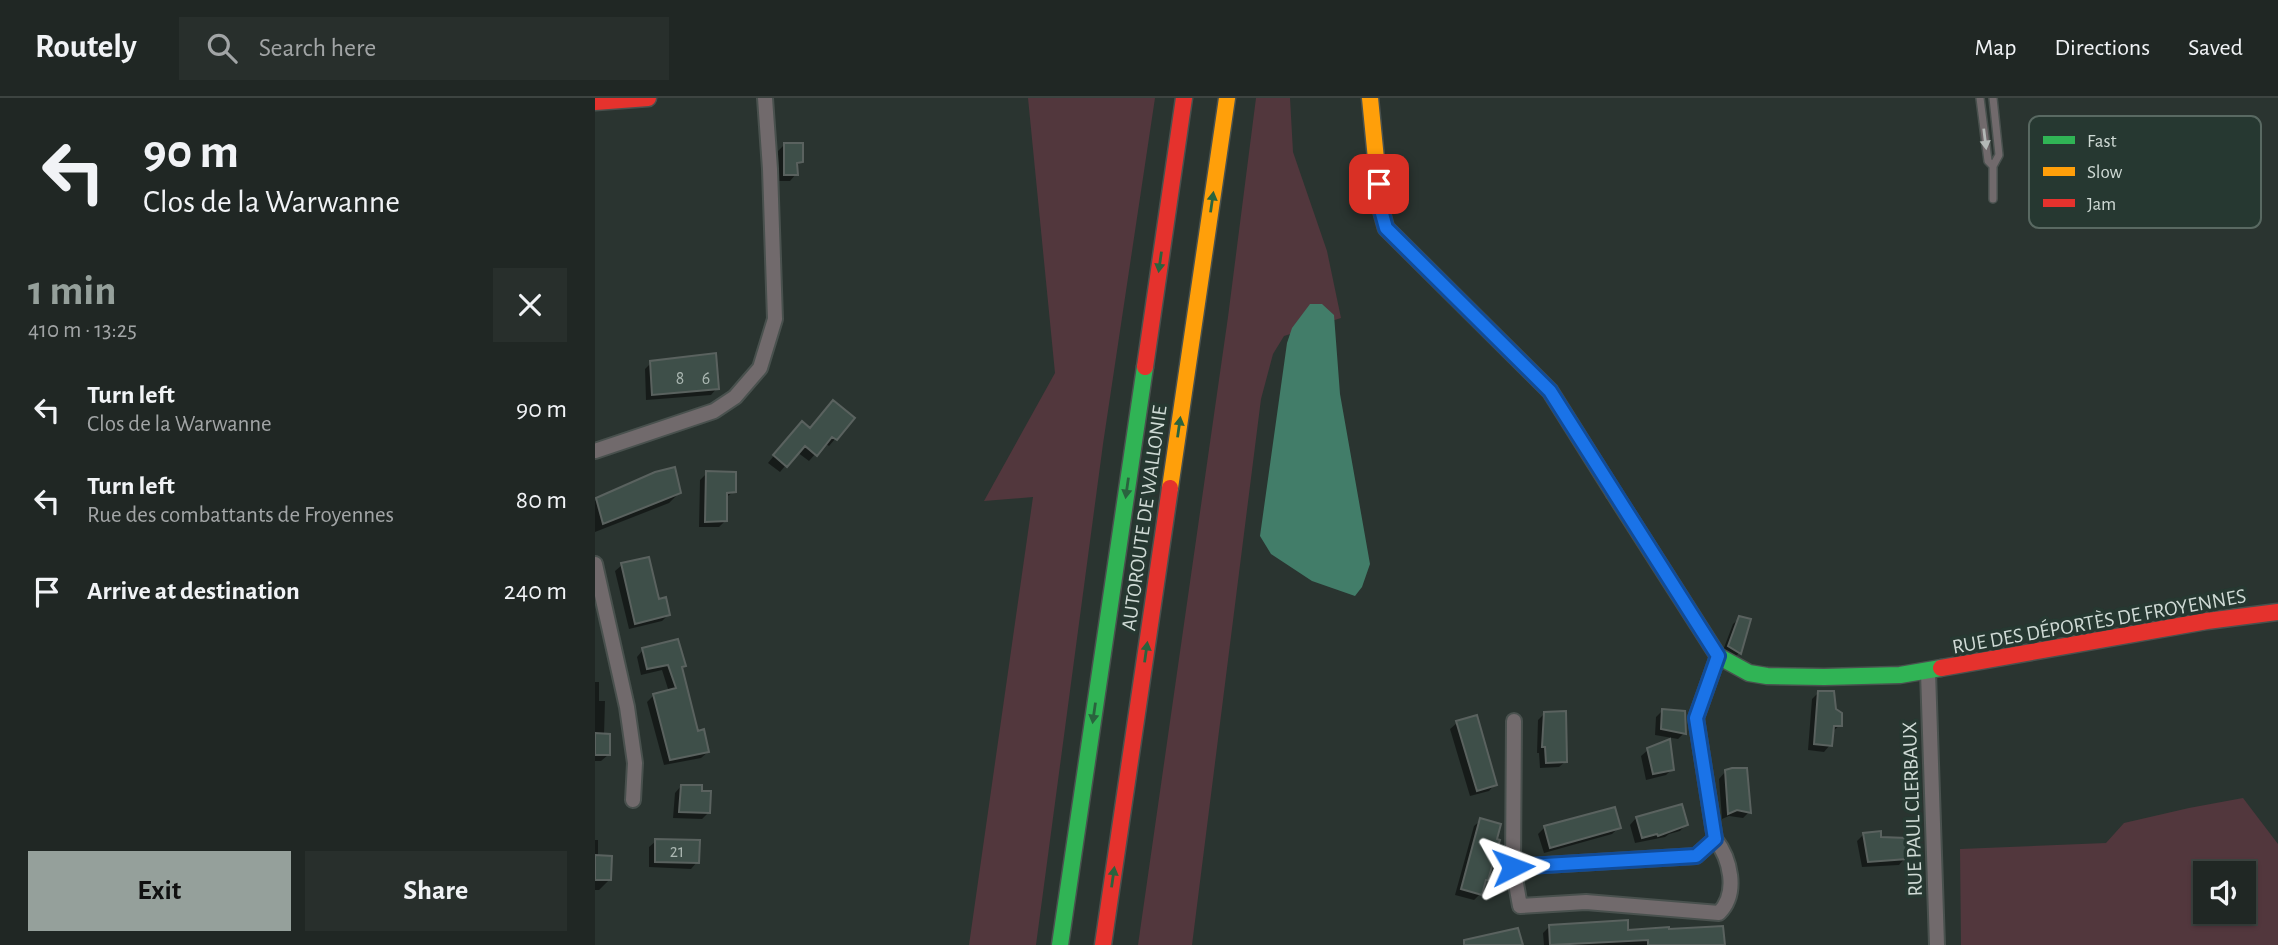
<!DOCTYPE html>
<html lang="en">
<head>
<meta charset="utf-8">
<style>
  :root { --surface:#202724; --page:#282f2c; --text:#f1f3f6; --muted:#a2a5a6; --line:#3d4441; --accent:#95a09b }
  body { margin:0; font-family:"Alegreya Sans",sans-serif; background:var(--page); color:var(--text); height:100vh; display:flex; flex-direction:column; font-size:26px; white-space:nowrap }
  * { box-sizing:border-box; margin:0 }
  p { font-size:23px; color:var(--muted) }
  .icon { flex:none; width:38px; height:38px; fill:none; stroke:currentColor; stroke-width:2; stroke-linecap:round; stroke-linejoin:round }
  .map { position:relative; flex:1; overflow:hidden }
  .details { display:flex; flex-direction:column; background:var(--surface); width:595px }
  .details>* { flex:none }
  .banner { background:#202724; color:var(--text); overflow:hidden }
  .fabs { position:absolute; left:1598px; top:763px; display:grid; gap:14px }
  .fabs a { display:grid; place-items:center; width:63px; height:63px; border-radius:0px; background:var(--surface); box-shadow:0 2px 5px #0004,0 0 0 2px var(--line); font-size:35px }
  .pin { position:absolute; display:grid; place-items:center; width:60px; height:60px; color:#fff; margin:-30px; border-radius:14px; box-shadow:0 4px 10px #0006 }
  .me { position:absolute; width:77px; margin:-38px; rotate:87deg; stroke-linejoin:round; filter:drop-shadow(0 0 5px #0008) }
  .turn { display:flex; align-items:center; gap:24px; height:147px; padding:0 28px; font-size:32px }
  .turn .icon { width:91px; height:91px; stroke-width:2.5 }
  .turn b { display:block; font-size:49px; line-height:60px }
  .round { display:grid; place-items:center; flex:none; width:74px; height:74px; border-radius:0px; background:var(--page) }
  .headline { display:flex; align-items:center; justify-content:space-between; height:119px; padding:0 28px }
  h1 { font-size:42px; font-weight:700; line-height:52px; color:var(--accent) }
  .action { display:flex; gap:14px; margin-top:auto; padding:14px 28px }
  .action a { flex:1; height:80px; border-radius:0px; background:var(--accent); color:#111; font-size:28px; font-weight:700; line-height:80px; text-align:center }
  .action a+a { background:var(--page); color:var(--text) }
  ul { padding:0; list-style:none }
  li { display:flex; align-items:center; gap:21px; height:91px; padding:0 28px }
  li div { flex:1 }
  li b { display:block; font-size:26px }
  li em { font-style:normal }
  header { display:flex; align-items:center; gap:42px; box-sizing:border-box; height:98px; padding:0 35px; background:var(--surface); border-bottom:2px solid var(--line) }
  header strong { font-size:33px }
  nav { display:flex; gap:38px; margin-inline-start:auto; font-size:24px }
  .search { width:490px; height:63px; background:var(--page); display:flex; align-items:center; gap:18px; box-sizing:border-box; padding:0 24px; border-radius:0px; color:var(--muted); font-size:26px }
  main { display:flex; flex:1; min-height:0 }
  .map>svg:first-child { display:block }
  .green { fill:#52373d; fill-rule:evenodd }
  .water { fill:#427d69 }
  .shadow { fill:#0007 }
  .building { fill:#3e4f49; stroke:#5a625f; stroke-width:2 }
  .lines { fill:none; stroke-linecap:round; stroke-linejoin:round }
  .lane-casing { stroke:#49514e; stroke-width:10 }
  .street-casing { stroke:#49514e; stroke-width:18 }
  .fast-casing { stroke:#49514e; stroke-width:19 }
  .slow-casing { stroke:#49514e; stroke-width:19 }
  .jam-casing { stroke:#49514e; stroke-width:19 }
  .lane { stroke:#716a6c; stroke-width:7 }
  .street { stroke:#716a6c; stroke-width:14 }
  .fast { stroke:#30b455; stroke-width:16 }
  .slow { stroke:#ff9f0a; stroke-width:16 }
  .jam { stroke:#e5322d; stroke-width:16 }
  .oneway { fill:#b3b8b6 }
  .oneway2 { fill:#2a633e }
  .route-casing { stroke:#114b97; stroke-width:18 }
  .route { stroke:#1a73e8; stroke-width:12 }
  .labels { text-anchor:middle; stroke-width:7; stroke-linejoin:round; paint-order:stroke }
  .number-label { font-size:18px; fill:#abb7b2 }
  .street-label { font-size:21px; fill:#cfdad5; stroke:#263831 }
  .key { fill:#263831; stroke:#596962; stroke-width:2 }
  .key-label { font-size:19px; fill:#cfdad5 }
</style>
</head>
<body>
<header>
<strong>Routely</strong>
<div class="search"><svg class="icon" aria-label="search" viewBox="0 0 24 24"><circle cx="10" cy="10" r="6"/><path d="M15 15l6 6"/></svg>Search here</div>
<nav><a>Map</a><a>Directions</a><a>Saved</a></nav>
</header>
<main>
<section class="details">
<div class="banner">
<div class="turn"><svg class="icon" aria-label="left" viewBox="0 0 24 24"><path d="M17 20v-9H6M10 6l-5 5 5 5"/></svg><div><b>90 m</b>Clos de la Warwanne</div></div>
</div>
<div class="headline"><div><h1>1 min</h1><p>410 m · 13:25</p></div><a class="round"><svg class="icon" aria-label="close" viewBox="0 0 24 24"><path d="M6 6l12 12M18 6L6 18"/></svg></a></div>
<ul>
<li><svg class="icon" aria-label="left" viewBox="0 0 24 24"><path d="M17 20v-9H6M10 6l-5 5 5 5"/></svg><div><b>Turn left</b><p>Clos de la Warwanne</p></div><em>90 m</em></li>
<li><svg class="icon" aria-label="left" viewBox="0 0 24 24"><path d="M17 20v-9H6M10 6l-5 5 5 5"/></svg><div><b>Turn left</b><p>Rue des combattants de Froyennes</p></div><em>80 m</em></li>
<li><svg class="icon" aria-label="arrive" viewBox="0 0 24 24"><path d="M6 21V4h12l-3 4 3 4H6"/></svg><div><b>Arrive at destination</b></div><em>240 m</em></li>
</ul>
<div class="action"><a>Exit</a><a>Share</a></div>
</section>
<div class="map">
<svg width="1683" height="847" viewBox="0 0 1683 847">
  <rect width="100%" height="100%" fill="#2a3430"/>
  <path class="green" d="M 433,0 L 560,0 L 508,346 L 441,847 L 374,847 L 438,399 L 389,403 L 460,275 Z
    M 661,0 L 695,0 L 698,54 L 732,153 L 746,220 L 689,238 L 678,256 L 666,301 L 597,847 L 543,847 L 633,219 Z
    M 1648,700 L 1683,746 L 1683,847 L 1366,847 L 1365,751 L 1511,745 L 1529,725 L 1594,710 ZM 1610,775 L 1648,775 L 1648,814 L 1610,814 Z"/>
  <path class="water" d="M 715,206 L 727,206 L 739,217 L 745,296 L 775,466 L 767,489 L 760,498 L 717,483 L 676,456 L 665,438 L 692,245 L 697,230 Z"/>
  <path class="shadow" d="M 189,47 L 206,63 L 201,69 L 201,76 L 195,83 L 184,83 L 183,53 Z
    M 56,265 L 122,290 L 116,297 L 51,302 L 50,271 Z
    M 257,321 L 234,348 L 230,345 L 214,363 L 202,354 L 185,374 L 173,365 L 200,332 L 215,332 Z
    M 112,375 L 140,393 L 130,400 L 130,423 L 124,429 L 104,429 L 105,382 Z
    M 84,395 L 74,405 L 0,434 L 0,403 L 2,401 Z
    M 27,467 L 73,517 L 67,523 L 34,531 L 20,473 Z
    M 1145,520 L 1144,555 L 1138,561 L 1127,555 L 1138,526 Z
    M 48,552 L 89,568 L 86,571 L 102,635 L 113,654 L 106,660 L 69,667 L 52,604 L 58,598 L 74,594 L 67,572 L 46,577 L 42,559 Z
    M 0,584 L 4,584 L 4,603 L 10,603 L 9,637 L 13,657 L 6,663 L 0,663 Z
    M 1224,594 L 1239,612 L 1245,627 L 1237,634 L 1235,647 L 1229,654 L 1213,652 L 1217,601 Z
    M 1067,613 L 1089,635 L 1083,641 L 1060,637 L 1061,619 Z
    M 949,616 L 971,663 L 964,669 L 945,670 L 944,655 L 942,655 L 943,622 Z
    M 862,625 L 900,686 L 894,693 L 875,698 L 855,631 Z
    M 1053,652 L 1077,671 L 1071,677 L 1051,682 L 1046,658 Z
    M 1130,674 L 1154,714 L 1148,720 L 1134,718 L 1127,721 L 1124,681 Z
    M 86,688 L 114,714 L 107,721 L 78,720 L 80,695 Z
    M 1041,720 L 1091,726 L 1085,733 L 1074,736 L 1070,739 L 1040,745 L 1035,727 Z
    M 886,722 L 885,796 L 879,802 L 860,797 L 879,728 Z
    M 1024,729 L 1017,736 L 949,755 L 943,736 L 949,730 Z
    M 1268,737 L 1284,741 L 1310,760 L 1304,767 L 1267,769 L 1262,743 Z
    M 0,742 L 3,742 L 3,759 L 14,782 L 4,792 L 0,792 Z
    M 61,743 L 102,764 L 96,771 L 54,769 L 54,749 Z
    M 955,828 L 1032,833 L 1073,832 L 1128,847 L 949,847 L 948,835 Z"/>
  <path class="building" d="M 189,45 L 208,45 L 208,64 L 202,65 L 203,77 L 189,77 Z
    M 121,255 L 124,291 L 57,297 L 55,263 Z
    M 238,302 L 260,320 L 242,342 L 237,339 L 222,358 L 210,348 L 192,369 L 178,357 L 207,323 L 215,330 Z
    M 80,369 L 86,395 L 8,426 L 1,400 L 60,374 Z
    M 111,373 L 141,374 L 141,394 L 132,395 L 132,423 L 110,424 Z
    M 54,459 L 64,501 L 71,499 L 75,517 L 40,526 L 26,465 Z
    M 1144,518 L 1156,521 L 1146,556 L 1133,548 Z
    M 83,541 L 91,568 L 87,569 L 103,633 L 109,631 L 114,654 L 75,662 L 58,596 L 81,590 L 73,567 L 52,571 L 47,550 Z
    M 1223,593 L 1239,593 L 1241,611 L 1247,615 L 1247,628 L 1239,628 L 1237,648 L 1219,646 Z
    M 1067,611 L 1090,613 L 1091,636 L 1066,631 Z
    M 971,613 L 972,664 L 951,665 L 950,649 L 947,649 L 949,614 Z
    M 882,617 L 902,687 L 882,693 L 861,623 Z
    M 0,635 L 15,636 L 15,657 L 0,657 Z
    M 1075,641 L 1079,672 L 1058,676 L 1052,650 Z
    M 1137,670 L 1152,670 L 1156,715 L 1142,712 L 1133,716 L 1130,672 Z
    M 86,687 L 107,687 L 107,693 L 116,693 L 115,715 L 84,714 Z
    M 1087,706 L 1093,727 L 1063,738 L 1062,736 L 1047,740 L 1041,719 Z
    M 1020,709 L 1026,730 L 955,750 L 949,728 Z
    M 885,720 L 906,726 L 902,741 L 905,742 L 893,782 L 891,782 L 887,797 L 866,791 Z
    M 1286,733 L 1286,739 L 1312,740 L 1312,761 L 1273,764 L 1268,735 Z
    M 60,741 L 105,742 L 104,765 L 60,764 Z
    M 0,757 L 17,758 L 16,782 L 0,782 Z
    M 1033,822 L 1033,832 L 1074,829 L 1074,831 L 1128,828 L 1130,847 L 1053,847 L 1053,842 L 955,847 L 954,827 Z
    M 923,830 L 928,847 L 869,847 L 869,842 Z"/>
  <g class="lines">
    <g class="lane-casing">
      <path id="lane" d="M 1385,0 L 1393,63 L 1398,68 L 1404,57 L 1398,0
        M 1398,68 L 1398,101"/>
    </g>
    <g class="street-casing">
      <path id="street" d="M 0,353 L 119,313 L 140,299 L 165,270 L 180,221 L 175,71 L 170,0
        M 0,466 L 32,609 L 40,665 L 38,702
        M 1333,574 L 1342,847
        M 919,623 L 918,769 L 1101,758 L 1120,741 L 1101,620 L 1123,558
        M 918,769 L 925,808 L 991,804 L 1124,815 C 1144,795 1135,760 1120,741"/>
    </g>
    <g class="fast-casing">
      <path id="fast" d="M 1019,395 L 1123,558 L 1154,575 L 1172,578 L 1229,579 L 1305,577 L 1346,570
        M 465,847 L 550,269"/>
    </g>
    <g class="slow-casing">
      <path id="slow" d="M 775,0 L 786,112 L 791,130 L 955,293 L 1019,395
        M 575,390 L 632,0"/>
    </g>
    <g class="jam-casing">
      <path id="jam" d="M 0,4 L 53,0
        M 550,269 L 589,0
        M 1346,570 L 1612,523 L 1683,514
        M 508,847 L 575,390"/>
    </g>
    <use href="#lane" class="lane"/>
    <use href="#street" class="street"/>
    <use href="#fast" class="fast"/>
    <use href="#slow" class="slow"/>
    <use href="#jam" class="jam"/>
  </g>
  <defs><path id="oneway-solid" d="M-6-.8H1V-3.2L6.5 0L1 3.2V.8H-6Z" transform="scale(1.75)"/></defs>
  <use class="oneway" href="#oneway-solid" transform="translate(1390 41) rotate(83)"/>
  <g class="oneway2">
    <use href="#oneway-solid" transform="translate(617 104) rotate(-82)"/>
    <use href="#oneway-solid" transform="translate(565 164) rotate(98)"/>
    <use href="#oneway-solid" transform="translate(584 329) rotate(-82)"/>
    <use href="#oneway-solid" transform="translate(532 390) rotate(98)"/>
    <use href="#oneway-solid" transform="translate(551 554) rotate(-82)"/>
    <use href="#oneway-solid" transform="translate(499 615) rotate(98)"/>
    <use href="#oneway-solid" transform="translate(518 779) rotate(-82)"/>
  </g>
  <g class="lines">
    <g class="route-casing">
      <path id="route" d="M 784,86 L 786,112 L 791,130 L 955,293 L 1123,558 L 1101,620 L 1120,741 L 1101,758 L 918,769"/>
    </g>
    <use href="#route" class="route"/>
  </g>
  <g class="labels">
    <g class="number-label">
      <text x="85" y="286">8</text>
      <text x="111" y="286">6</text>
      <text x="82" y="759">21</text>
    </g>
    <g class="street-label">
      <text transform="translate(549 420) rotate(-82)" y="7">AUTOROUTE DE WALLONIE</text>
      <text transform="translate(1504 523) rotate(-10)" y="7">RUE DES DÉPORTÈS DE FROYENNES</text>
      <text transform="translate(1317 711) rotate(-92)" y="7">RUE PAUL CLERBAUX</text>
    </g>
  </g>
  <rect x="1434" y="18" width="232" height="112" rx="10" class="key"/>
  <rect x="1448" y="38" width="32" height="8" fill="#30b455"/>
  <rect x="1448" y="69" width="32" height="9" fill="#ff9f0a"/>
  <rect x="1448" y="101" width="32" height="8" fill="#e5322d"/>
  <g class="key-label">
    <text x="1492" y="49">Fast</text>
    <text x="1492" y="80">Slow</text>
    <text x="1492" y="112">Jam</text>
  </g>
</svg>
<div class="fabs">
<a><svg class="icon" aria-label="sound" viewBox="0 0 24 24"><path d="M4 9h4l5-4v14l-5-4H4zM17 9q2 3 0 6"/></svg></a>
</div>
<div class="pin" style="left:784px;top:86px;background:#d93025"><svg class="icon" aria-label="arrive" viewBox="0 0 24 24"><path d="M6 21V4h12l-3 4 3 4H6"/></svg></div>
<svg class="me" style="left:918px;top:769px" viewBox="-20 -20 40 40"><path d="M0-17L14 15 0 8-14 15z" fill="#1a73e8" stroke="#fff" stroke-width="4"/></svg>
</div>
</main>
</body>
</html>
